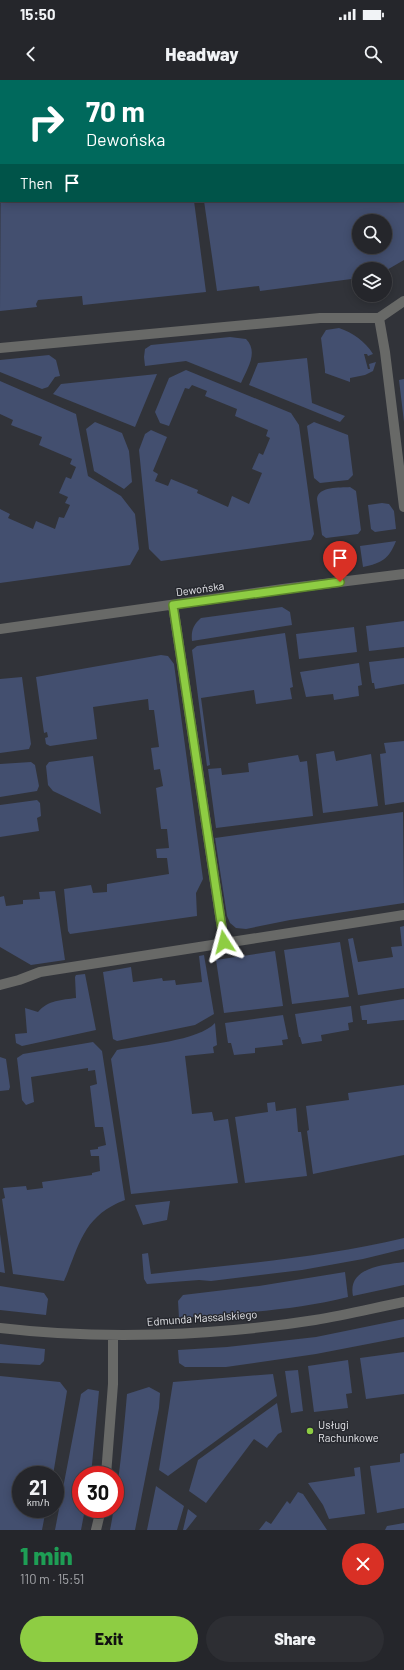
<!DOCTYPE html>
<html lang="en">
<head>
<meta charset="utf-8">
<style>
  :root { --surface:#25262b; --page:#2d2e33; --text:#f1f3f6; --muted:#a3a5a9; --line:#424347; --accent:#8ecd43 }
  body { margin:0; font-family:Barlow,sans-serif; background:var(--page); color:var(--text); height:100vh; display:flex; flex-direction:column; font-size:15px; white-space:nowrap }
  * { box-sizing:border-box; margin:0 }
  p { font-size:13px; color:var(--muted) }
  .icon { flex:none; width:22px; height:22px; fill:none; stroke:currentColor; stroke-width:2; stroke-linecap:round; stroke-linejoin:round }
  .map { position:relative; height:1450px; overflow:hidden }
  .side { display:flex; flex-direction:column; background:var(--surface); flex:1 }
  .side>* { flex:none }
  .guide { position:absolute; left:0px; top:0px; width:404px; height:122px; box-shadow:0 2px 10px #0003,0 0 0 1px var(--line); background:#00695c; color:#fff; overflow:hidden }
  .fabs { position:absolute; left:352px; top:134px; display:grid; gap:8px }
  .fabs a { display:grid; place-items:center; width:40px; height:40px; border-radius:50%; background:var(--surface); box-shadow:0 2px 10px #0003,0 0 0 1px var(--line); font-size:20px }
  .speed { position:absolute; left:12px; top:1386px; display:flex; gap:8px; font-size:20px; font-weight:700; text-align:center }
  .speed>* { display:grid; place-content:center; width:52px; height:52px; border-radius:50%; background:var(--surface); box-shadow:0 2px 10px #0003,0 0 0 1px var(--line); line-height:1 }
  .speed small { font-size:10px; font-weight:400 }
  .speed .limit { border:6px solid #d22; background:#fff; color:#111 }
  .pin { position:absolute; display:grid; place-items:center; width:34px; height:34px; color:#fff; margin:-41px -17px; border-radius:50% 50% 50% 0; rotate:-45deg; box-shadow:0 0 4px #0007 }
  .pin .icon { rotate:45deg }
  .me { position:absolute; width:44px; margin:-22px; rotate:351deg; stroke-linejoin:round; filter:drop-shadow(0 0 3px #0008) }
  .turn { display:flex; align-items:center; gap:14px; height:84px; padding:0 20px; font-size:18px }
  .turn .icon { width:52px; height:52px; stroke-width:2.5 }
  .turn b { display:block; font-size:28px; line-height:34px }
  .then { display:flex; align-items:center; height:38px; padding:0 20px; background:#0003; gap:8px; font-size:15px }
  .round { display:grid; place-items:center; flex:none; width:42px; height:42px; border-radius:21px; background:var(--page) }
  .headline { display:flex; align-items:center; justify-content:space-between; height:68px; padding:0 20px }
  h1 { font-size:24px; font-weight:800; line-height:30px; color:#1e9e55 }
  .primary-button { display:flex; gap:8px; margin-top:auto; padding:8px 20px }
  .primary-button a { flex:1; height:46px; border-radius:24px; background:var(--accent); color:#111; font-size:16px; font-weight:800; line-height:46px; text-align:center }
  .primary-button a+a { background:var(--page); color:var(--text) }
  .status { display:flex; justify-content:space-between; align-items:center; height:28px; padding:0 20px; background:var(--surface); direction:ltr }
  .status svg { height:11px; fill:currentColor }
  header { display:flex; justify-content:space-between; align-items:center; height:52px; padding:0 20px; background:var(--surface); font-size:18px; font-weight:800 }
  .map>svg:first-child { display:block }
  .green { fill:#434f6f; fill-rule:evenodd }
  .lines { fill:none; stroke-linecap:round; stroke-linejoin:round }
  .minor { stroke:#686967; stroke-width:10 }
  .route-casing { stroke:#5c852c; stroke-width:10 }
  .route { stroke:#8ecd43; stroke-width:7 }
  .poi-dot { fill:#8ecd43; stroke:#27292f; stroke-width:1.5 }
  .labels { text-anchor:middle; stroke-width:3; stroke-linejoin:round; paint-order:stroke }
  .street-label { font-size:11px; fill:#e6e7eb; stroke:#27292f }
  .poi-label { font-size:11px; fill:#e6e7eb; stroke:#27292f; text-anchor:start }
</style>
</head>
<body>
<div class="status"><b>15:50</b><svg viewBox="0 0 49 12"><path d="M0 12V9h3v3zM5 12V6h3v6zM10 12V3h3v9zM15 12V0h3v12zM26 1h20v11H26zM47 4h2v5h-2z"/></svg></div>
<header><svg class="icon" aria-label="back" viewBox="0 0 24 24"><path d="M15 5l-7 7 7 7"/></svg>Headway<svg class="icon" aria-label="search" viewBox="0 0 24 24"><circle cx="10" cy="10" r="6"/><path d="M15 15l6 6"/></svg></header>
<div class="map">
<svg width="404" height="1450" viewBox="0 0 404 1450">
  <rect width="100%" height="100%" fill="#313339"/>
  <path class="green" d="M 28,0 L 404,0 L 404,180 L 385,191 L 385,189 L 359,189 L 359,198 L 260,211 L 259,206 L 217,211 L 204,121 L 403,121 L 403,1 L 27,1 ZM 359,141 L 385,141 L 385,167 L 359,167 Z
    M 1,33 L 1,121 L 194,121 L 206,212 L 83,225 L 82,216 L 38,220 L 36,224 L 37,227 L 0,231 Z
    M 339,248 C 353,253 365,261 373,274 L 368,276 L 367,274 L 364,274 L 368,289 L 370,289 L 369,284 L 376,282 L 373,291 L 365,295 L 350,298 L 350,302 L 325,293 L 325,290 L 321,258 L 326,250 Z
    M 230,257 L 246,259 C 259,272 247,289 241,303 L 186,281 L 145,286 L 144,277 L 145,269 L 151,265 Z
    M 49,275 L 56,280 L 60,296 L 55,297 L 48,307 L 42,309 L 0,292 L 0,280 Z
    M 307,278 L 312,323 L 345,336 L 340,342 L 249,305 L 258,283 Z
    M 186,290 L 291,333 L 299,345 L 314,454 L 311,460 L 161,481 L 149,469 L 139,370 L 145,354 L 151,350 L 167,357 L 153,391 L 158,394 L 155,401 L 168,406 L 171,399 L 198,410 L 197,413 L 228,427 L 232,416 L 249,424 L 262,393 L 252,389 L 259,373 L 263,375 L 270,358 L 266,356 L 268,350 L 235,336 L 237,329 L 205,316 L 207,311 L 192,305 L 189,309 L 185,308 L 169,346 L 160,343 L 155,332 L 169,298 Z
    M 157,294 L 135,347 L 53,314 L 61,304 Z
    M 404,299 L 404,342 L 399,300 Z
    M 0,301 L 76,334 L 88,396 L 121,416 L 135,434 L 139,469 L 130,485 L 0,503 L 0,429 L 10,434 L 8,438 L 33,449 L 36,441 L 55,449 L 59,437 L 64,438 L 70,425 L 65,423 L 68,417 L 59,413 L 66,397 L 71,399 L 76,387 L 70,384 L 72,379 L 39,365 L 42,357 L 11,345 L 13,340 L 0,334 Z
    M 95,342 L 122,353 L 129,371 L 132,402 L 124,409 L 94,391 L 86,349 Z
    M 314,342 L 348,355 L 353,395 L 348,400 L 320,403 L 314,398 L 307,346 Z
    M 350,407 L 356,411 L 361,450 L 358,454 L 326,458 L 322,455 L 317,419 C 318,406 340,408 350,407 Z
    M 382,423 L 389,424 L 394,431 L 396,449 L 375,452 L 371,449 L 368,425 Z
    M 396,461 C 389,479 382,483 363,487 L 360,466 Z
    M 282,527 L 290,532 L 292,545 L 192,561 C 191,551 193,545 201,538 Z
    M 404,541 L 404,567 L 369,571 L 366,546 Z
    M 354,547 L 357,572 L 299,579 L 296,554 Z
    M 285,553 L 293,607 L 290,608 L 292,619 L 256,624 L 254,610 L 201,618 L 210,685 L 207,686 L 192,570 L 197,566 Z
    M 161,575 L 168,576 L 174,584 L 203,799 L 196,813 L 197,836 L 70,854 L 68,851 L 64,809 L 91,805 L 93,813 L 107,812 L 107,804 L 169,794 L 167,778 L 157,778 L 156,769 L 169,768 L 167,749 L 161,749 L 156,708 L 163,706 L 160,689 L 154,690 L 151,668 L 159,667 L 154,630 L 149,630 L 148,619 L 93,627 L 97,659 L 50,666 L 46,664 L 45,658 L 48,657 L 47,652 L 44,653 L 36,597 Z
    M 404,578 L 404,604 L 375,609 L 374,603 L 372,603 L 369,582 Z
    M 359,583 L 362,605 L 358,606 L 359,616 L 334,620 L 333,614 L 306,617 L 300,592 Z
    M 22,597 L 31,664 L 29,669 L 0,673 L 0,599 Z
    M 404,661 L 404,722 L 385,725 L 380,674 L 386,673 L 384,663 Z
    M 334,671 L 336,681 L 371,674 L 378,726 L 323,733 L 316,674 Z
    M 298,675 L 300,682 L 307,681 L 313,736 L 216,748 L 208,689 L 221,688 L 222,695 L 249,692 L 248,683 Z
    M 93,676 L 101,734 L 53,711 L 48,705 L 46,686 L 49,682 Z
    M 31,682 L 35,685 L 39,706 L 37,711 L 0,717 L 0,684 Z
    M 37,720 L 40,723 L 41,736 L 37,738 L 39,751 L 0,757 L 0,725 Z
    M 403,732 L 404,823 L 290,840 L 246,849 L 236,848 L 230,843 L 227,836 L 215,758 Z
    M 55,811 L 65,880 L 31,885 L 0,867 L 0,817 L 4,816 L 6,826 L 23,824 L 23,820 L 40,819 L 39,812 Z
    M 404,846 L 404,908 L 358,915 L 348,859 L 353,858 L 358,882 L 393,877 L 391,867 L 402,866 L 400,847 Z
    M 340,862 L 349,917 L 292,924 L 284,870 Z
    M 275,871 L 283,926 L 224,933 L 216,880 Z
    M 204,875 L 214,934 L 195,945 L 117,961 L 113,959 L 103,892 L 131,887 L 133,902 L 162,898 L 163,901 L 175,900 L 176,905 L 202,902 L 199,876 Z
    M 85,894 L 96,950 L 22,966 L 16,963 L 15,954 L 27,953 L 25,928 L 38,932 C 48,920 62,920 76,918 L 75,897 L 76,895 Z
    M 404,919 L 404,940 L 367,944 L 367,940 L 362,940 L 360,926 Z
    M 351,926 L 353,942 L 348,943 L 349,950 L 321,955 L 322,961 L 302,964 L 300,957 L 299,957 L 295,934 Z
    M 283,935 L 288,959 L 282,960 L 283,965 L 255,968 L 255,973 L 234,975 L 231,963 L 228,963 L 225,943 Z
    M 215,943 L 217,965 L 213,967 L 214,973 L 185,976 L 192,1034 L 212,1032 L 214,1041 L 228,1039 L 238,1103 L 131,1114 L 111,979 L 117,970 C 141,965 199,961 215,943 Z
    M 93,962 L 102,971 L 125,1120 C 83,1136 80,1164 64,1201 L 13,1194 L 2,1119 L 5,1118 L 3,1108 L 26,1106 L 27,1110 L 43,1108 L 42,1102 L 92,1095 L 92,1093 L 100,1091 L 99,1076 L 91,1076 L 90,1070 L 98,1069 L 98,1067 L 106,1065 L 103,1047 L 95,1047 L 90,1006 L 97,1004 L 95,990 L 88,991 L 88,988 L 31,997 L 34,1022 L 26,1025 L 22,1020 L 17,978 L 23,974 Z
    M 0,977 L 6,979 L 10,1007 L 9,1010 L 0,1011 Z
    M 404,1005 L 404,1075 L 313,1094 L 307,1051 L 309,1050 L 306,1026 L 349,1020 L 348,1013 Z
    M 275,1022 L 276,1031 L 296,1028 L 298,1052 L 301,1052 L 307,1096 L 245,1103 L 235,1037 L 268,1032 L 267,1023 Z
    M 170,1121 L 167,1140 L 143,1145 L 135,1125 Z
    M 0,1154 L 5,1193 L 0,1192 Z
    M 404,1158 L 404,1169 L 363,1179 L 302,1190 L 211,1201 L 199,1200 L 147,1204 L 144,1199 L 142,1174 L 148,1173 L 151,1194 C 236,1184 321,1178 404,1158 Z
    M 404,1182 L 404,1205 L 353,1216 C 347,1187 384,1185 404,1182 Z
    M 345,1192 L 348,1217 C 293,1231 235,1233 179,1238 L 178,1221 L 183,1215 L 259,1206 Z
    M 0,1206 L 44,1213 L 48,1219 L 46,1235 L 0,1230 Z
    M 404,1239 L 404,1257 L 316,1274 L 226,1287 L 185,1287 L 179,1283 L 178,1270 L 227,1267 L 316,1257 Z
    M 0,1264 L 45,1269 L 44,1281 L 40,1285 L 0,1283 Z
    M 404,1272 L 404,1314 L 366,1319 L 360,1278 Z
    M 348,1280 L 352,1313 L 346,1314 L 348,1328 L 314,1332 L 308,1286 Z
    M 298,1290 L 303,1331 L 291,1333 L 285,1291 Z
    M 273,1294 L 277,1316 L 168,1396 L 159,1390 L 173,1302 Z
    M 0,1296 L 60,1302 L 67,1311 L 53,1395 L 21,1395 L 21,1429 L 46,1429 L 42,1450 L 0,1450 Z
    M 149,1307 L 160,1313 L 159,1328 L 135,1450 L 110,1450 C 119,1405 123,1360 127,1314 Z
    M 88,1309 L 99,1311 L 91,1395 L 81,1395 L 81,1429 L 85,1429 L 81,1450 L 55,1450 L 81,1314 Z
    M 277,1323 L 282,1352 L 278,1354 L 267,1368 L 254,1359 L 206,1423 L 189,1411 L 198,1380 Z
    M 404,1373 L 404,1428 L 377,1433 L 370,1386 L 400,1382 L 400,1374 Z
    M 360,1387 L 365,1434 L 329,1439 L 323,1425 L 308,1403 L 355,1396 L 354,1388 Z
    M 156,1406 L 184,1426 L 177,1450 L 147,1450 Z
    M 298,1412 L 303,1414 L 327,1450 L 259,1450 L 266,1441 L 271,1444 L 287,1421 L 290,1424 Z
    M 188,1429 L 197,1436 L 186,1450 L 183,1450 Z
    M 404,1443 L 404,1450 L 385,1450 L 387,1446 Z"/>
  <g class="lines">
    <path class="minor" d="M 379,238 L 385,272 L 404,427
      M 0,268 L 320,238 L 379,238 L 404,221
      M 173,525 L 224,862
      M 0,549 L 283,509 L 404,494
      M 0,905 L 19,900 L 40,892 L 404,835
      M 0,1248 C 101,1260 214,1256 315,1240 C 345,1235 374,1228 404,1222
      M 106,1395 L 113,1304 L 113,1255
      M 96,1450 L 101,1429"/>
  </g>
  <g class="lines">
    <g class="route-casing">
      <path id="route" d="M 224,862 L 173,525 L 340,502"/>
    </g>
    <use href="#route" class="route"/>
  </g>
  <circle class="poi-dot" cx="310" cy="1351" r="4"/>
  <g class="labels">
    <g class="street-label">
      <text transform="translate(200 509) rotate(-8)" y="4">Dewońska</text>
      <text transform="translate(202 1238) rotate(-4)" y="4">Edmunda Massalskiego</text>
    </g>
    <g class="poi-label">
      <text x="318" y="1349">Usługi<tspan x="318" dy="13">Rachunkowe</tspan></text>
    </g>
  </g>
</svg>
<div class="fabs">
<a><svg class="icon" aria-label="search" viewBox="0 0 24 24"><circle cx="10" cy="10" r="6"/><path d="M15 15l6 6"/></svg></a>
<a><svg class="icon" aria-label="layers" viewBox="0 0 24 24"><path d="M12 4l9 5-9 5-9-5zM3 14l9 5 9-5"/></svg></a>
</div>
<div class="speed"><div>21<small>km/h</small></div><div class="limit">30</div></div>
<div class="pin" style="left:340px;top:502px;background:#d93025"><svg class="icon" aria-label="arrive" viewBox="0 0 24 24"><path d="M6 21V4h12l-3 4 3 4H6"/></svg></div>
<svg class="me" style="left:224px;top:862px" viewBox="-20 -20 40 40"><path d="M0-17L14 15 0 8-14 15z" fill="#8ecd43" stroke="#fff" stroke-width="4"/></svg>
<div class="guide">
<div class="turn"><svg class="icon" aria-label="right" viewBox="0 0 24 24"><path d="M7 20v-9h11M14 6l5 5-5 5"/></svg><div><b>70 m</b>Dewońska</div></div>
<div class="then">Then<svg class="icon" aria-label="arrive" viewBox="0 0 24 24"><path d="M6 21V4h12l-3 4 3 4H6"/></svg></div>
</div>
</div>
<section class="side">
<div class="headline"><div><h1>1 min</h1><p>110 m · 15:51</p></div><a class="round" style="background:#d93025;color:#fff"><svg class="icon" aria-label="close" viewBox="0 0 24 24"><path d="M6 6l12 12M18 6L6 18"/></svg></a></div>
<div class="primary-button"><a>Exit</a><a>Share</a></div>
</section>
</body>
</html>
